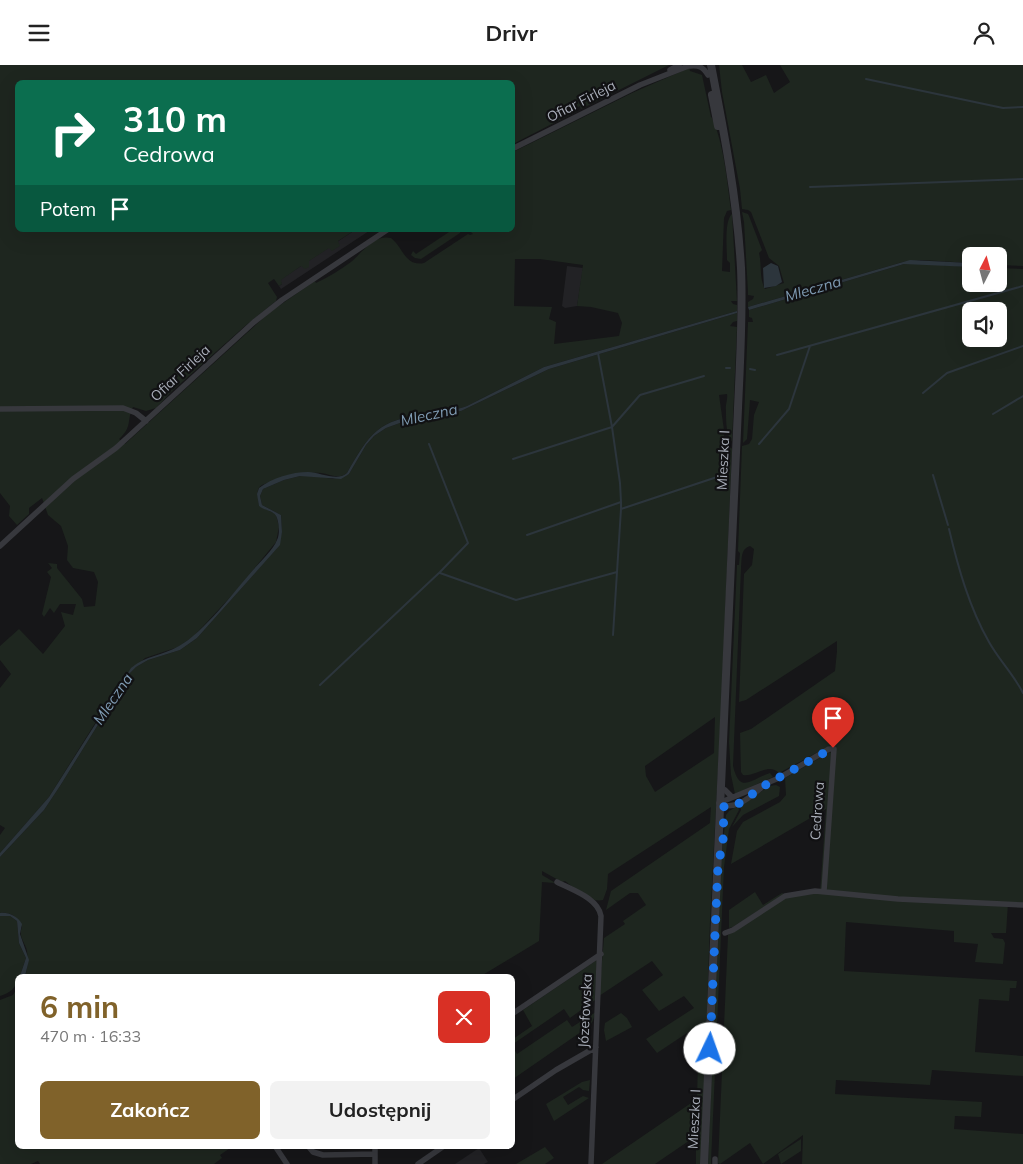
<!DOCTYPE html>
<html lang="pl">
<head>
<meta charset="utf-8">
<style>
  :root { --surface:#fff; --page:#f2f2f2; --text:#222; --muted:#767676; --accent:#80622a }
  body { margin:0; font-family:Mulish,sans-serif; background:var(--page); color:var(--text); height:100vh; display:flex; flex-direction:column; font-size:19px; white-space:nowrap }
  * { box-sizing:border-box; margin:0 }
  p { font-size:16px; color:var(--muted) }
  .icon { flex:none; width:28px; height:28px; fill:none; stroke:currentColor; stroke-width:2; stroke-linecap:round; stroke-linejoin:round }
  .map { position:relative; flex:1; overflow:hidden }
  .side { position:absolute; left:15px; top:909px; width:500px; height:175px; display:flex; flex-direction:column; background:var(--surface); border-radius:8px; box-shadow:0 5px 20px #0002 }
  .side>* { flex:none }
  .guide { position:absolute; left:15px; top:15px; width:500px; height:152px; border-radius:8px; box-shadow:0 5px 20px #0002; background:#0b6e4f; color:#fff; overflow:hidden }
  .needle { width:32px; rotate:6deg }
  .fabs { position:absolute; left:962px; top:182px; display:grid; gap:10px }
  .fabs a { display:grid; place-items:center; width:45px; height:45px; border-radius:8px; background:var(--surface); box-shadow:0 5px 20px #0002; font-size:25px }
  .pin { position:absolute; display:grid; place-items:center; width:42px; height:42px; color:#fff; margin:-51px -21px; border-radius:50% 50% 50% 0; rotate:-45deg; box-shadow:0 0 5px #0007 }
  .pin .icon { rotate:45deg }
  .me { position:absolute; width:55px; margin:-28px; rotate:3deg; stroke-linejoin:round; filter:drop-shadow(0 0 4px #0008) }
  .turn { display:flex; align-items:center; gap:18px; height:105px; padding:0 25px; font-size:22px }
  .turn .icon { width:65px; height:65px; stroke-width:2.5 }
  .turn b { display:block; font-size:35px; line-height:42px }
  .then { display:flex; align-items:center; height:48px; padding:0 25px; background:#0003; gap:10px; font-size:19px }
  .round { display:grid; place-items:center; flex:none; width:52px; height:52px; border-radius:8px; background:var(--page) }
  .overview { display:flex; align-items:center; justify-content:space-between; height:85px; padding:0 25px }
  h1 { font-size:30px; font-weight:700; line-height:38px; color:var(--accent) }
  .button { display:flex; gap:10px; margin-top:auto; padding:10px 25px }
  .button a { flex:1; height:58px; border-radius:8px; background:var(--accent); color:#fff; font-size:20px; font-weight:700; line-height:58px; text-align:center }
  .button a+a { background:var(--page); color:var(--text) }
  header { display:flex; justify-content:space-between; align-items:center; height:65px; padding:0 25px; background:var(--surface); font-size:22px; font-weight:700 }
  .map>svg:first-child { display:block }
  .built { fill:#222225 }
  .green { fill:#1e261f; fill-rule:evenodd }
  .water { fill:#2c353c }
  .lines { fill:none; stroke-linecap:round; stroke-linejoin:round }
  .stream { stroke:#2c353c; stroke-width:2 }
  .minor { stroke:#37383d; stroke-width:5.5 }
  .tertiary { stroke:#37383d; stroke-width:8 }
  .route { stroke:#1a73e8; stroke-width:9; stroke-dasharray:0 16.2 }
  .labels { text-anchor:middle; stroke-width:4.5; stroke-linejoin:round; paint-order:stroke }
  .street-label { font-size:14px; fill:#a8adb8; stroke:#111113 }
  .water-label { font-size:15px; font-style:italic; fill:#7f9bb3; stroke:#111113 }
</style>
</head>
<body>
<header><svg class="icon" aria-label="menu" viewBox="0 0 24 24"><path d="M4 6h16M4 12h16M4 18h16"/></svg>Drivr<svg class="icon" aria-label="person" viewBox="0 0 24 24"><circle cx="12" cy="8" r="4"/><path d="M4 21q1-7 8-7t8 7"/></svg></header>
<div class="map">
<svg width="1023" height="1099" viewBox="0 0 1023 1099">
  <rect width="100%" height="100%" fill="#161618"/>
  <path class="built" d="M 355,165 L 369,166 L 281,224 L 279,221 L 282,219 L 280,215 Z
    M 567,201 L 583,203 L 577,241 L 565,243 L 562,241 Z
    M 479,1083 L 488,1097 L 484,1099 L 455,1099 Z"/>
  <path class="green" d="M 0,0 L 669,0 L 581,44 L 580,41 L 576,43 L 577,46 L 513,79 L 512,18 L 18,18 L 18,165 L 355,165 L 338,176 L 340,181 L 332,186 L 329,183 L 309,196 L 309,202 L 305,204 L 301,201 L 281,215 L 282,219 L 279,221 L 274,214 L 268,218 L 277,232 L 276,236 L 245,261 L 171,327 L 156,343 L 146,346 L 133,342 C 126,357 133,361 119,374 L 125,379 L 270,247 L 315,216 L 316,218 C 329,212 340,205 351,197 C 362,188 373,169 391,173 C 403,182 405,202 424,198 L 468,169 L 470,170 L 473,169 L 471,167 L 473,165 L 512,165 L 513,87 L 632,28 L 689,3 L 690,6 L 702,10 L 711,52 L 712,53 C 724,79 727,116 731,145 L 727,146 L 724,153 L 722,206 L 730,207 L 730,198 L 727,195 C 727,184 724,156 732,149 L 737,236 L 731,236 L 733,239 L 737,240 L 737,246 L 544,302 L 467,341 C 453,346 441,347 426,349 C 378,355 370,368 347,408 C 339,415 330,409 321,408 C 302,407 287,410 271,417 C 266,418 259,420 258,425 C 257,429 259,436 259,441 L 276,449 L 279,462 L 276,477 L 235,527 L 194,571 L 178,582 L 145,593 L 122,615 L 49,732 L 0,788 L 0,770 L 5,763 L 0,760 L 0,623 L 11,609 L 0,595 L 0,581 L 19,564 L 43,589 L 65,561 L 61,547 L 73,550 L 76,539 L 60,539 L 54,548 L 50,543 L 44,552 L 42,549 L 51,512 L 47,507 L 52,503 L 48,498 L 57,499 L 57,503 L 82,534 L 84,542 L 95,541 L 98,517 L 94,507 L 73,503 L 67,495 L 68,481 L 61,461 L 48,450 L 42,433 L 29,443 L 29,449 L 17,460 L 9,451 L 10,441 L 0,428 ZM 515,194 L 540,194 L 583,200 L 577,241 L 591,242 L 618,248 L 622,258 L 619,271 L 554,279 L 556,257 L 549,254 L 552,242 L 514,241 Z
    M 719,0 L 742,0 L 751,17 L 766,10 L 774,28 L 790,17 L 780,0 L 1023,0 L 1023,201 L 999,200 L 999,191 L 971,191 L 971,198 L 921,195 L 903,197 L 748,242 L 748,237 L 753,234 L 754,231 L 748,230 L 748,227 L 744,157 L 742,147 L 748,149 L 749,151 L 762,185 L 759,188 C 762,200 759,213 765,224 L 784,218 L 779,201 L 769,193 L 751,147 L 748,145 L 742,144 L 740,124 L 722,27 Z
    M 452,165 L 461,165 L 460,168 L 421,194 L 415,193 L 411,190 L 413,186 L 416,189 Z
    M 912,198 L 971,202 L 971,219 L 999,219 L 999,203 L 1023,204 L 1023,838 L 1008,838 L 1006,868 L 991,868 L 994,873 L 1003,874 L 1005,878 L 1003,899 L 975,897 L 978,879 L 954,877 L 954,866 L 846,857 L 844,906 L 1017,916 L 1016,923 L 1010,923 L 1009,936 L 979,934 L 975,987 L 1023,991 L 1023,1011 L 932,1005 L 930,1020 L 836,1015 L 835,1029 L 982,1037 L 981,1052 L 955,1051 L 954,1064 L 1023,1069 L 1023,1099 L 802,1099 L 803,1070 L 763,1099 L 750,1078 L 720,1099 L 718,1098 L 728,870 L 787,832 L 820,828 L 826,744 L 731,799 L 737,766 L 743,757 L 780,737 L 786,730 L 785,713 L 830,687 L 832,689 L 835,682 L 831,680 L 779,708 C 769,697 755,712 743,710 L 741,707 L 740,668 L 751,664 L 835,606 L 837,586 L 837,576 L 746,635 L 739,637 L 744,509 L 752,500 L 754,484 L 750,481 C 740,484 742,495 741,504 L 733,701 C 740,730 751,714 770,708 L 773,712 L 735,729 L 731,710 L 729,677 L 737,500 L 739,500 L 740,488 L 738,486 L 742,381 L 749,379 L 752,374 L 754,350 L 759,337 L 750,335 L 747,374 L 743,378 L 748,257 L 753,257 L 752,253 L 749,252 L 749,245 L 904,199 ZM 971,246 L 999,246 L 999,274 L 971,274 Z
    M 737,248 L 737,256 L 733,257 L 730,261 L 737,262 L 732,376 C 726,371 726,354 726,345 C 725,340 728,335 727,329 L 719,330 L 724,365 L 724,373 L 732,384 L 721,648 L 710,856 L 702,1099 L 696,1099 L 696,1071 L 655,1099 L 602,1099 L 697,1034 L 699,960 L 657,988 L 646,974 L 694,943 L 684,931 L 659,946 L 642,925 L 663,910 L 652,896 L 599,931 L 604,873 L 625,859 L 623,856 L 646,840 L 638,828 L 630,828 L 606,845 L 611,826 L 710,758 L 711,742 L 608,809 L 607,824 L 603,835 C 589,838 575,823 565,816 L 562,817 L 542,806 L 542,810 L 564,823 L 554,818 L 542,817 L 539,876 L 481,911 L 25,911 C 28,903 28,895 27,886 C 25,877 18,872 22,862 C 17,852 12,847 0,848 L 0,792 L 44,745 L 60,721 L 130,608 L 136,602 L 148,595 L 180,585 L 197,573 L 277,483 L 282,467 L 281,450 L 262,440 L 260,431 L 263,424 L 284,415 L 300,411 L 316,411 L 333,414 L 349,409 L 366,380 L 374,371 L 386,363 L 411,354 L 461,346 L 549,304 ZM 715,652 L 714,688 L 655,727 L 646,711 L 645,701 Z
    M 776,720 L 780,722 L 779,731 L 743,750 L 732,762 L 741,745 L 740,740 L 770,721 Z
    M 738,741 L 739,745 L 729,764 L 724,802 L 711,1097 L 711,1099 L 708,1099 L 720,804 L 726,750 L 729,746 Z
    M 755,827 L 763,840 L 782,828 L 784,829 L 733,862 L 729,863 L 729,845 Z
    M 0,851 L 10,851 L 17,856 L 19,878 L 26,893 L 20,911 L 18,911 C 17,923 10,928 0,931 Z
    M 597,895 L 595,935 L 570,953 L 564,944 L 513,979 L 513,974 L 532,961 L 523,945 Z
    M 17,923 L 18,1081 L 233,1081 L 220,1090 L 222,1093 L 214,1099 L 40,1099 L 38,1096 L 31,1099 L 0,1099 L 0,935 L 13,930 Z
    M 596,947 L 591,960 L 513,1014 L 512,981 L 517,989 L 567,955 L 572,962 Z
    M 621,948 L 627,953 L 632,962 L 606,976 L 604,965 L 605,958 Z
    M 590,1015 L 589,1026 L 583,1025 L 579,1022 L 563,1032 L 568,1040 L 583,1031 L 589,1033 L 554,1056 L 546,1039 L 582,1017 Z
    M 801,1074 L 801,1086 L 781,1099 L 778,1089 Z
    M 545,1082 L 554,1093 L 545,1099 L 516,1099 Z"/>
  <path class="water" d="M 910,195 L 971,198 L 971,202 L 904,199 L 749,245 L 748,242 Z
    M 771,198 L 778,201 L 782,217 L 776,221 L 764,223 L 763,203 Z
    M 737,246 L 737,248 L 549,304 L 461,346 L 411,354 L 386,363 L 374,371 L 366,380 L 349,409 L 341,414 L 300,411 L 284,415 L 263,424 L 260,431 L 262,440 L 281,450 L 282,467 L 280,480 L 197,573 L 180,585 L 148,595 L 136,602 L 130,608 L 60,721 L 44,745 L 0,792 L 0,788 L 49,732 L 131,603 C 146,590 162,591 179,581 C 204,567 233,528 253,505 C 260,497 273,485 277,475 C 280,469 279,459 277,453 C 275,445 264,446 259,441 L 257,429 L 259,423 C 272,413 292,407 308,407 C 320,407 337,417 347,408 C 370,368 378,355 426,349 C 441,347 453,346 467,341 L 544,302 Z
    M 0,848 C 9,847 17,851 22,859 L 20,869 L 29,895 L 25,911 L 20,911 L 26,893 L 19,878 L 17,856 L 10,851 L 0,851 Z"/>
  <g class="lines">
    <path class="stream" d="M 866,14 L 1003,43 L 1023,42
      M 810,122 L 1023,114
      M 598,288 L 612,362
      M 777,290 L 1023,221
      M 726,303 L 730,303
      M 750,304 L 755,305
      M 923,328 L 947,308 L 1023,281
      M 993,349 L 1023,331
      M 612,362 L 640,330 L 704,311
      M 759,379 L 789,344 L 810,281
      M 513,394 L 612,362 L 620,418 L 621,437
      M 933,410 L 948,460
      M 949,464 C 958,502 969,542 989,577 C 999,595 1014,610 1023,628
      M 527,470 L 621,437 L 621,444
      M 440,508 L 516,535 L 617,507
      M 613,570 L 621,444 L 717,412
      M 320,620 L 440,507 L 468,478 L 429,379"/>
    <path class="minor" d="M 690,1 C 699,0 703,2 708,10
      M 670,5 L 679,0
      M 512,84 L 640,20 L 691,0
      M 0,344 L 123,343 L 136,348 L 146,356
      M 0,481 L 73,414 L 116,383 L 254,257 L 282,235 L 387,165
      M 725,725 L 732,732
      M 719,738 L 779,713 L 829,684 L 834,684 L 824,826
      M 719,738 C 734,747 750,732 761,723
      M 557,817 C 572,825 598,833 601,851 L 591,1099
      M 725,868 L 733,865 L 785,831 L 815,826 L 898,834 L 1023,840
      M 512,949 L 601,889
      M 512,1035 L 556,1005 L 596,982
      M 275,1081 L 287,1099
      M 308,1081 L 313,1087 L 323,1090 L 375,1089
      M 375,1099 L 375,1081
      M 418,1099 L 444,1081
      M 715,1099 L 715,1094"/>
    <path class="tertiary" d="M 712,30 L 718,61
      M 704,1099 L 738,343 C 740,296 743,249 741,203 C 737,134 724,67 711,0"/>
  </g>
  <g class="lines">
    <path class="route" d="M 710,984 L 718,801 L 723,776 L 724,741 L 738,739 L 767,719 L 833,683"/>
  </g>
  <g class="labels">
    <g class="street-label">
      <text transform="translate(581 36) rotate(-27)" y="5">Ofiar Firleja</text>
      <text transform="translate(180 308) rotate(-43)" y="5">Ofiar Firleja</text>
      <text transform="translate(723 395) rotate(-87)" y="5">Mieszka I</text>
      <text transform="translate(817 746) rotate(-86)" y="5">Cedrowa</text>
      <text transform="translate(585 946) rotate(-87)" y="5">Józefowska</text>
      <text transform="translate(694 1054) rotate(-87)" y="5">Mieszka I</text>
    </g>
    <g class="water-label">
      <text transform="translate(813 224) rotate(-16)" y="5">Mleczna</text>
      <text transform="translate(429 350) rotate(-12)" y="5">Mleczna</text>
      <text transform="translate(113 634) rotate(-56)" y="5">Mleczna</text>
    </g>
  </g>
</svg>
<div class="fabs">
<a><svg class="needle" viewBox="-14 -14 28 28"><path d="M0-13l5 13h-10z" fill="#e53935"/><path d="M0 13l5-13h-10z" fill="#767676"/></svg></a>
<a><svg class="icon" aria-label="sound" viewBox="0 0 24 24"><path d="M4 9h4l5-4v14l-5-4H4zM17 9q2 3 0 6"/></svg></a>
</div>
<div class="pin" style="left:833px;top:683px;background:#d93025"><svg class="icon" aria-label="arrive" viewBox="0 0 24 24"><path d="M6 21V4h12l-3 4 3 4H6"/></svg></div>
<svg class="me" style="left:710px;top:984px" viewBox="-20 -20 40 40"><circle r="19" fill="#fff"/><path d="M0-13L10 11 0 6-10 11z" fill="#1a73e8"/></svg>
<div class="guide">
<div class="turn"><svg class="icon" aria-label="right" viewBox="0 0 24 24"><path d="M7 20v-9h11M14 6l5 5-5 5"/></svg><div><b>310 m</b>Cedrowa</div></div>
<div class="then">Potem<svg class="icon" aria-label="arrive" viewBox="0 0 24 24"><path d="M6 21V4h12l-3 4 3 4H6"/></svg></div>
</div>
<section class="side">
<div class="overview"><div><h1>6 min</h1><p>470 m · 16:33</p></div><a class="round" style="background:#d93025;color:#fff"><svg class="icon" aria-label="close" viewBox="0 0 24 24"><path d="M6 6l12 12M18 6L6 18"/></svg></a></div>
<div class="button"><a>Zakończ</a><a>Udostępnij</a></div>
</section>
</div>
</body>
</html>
